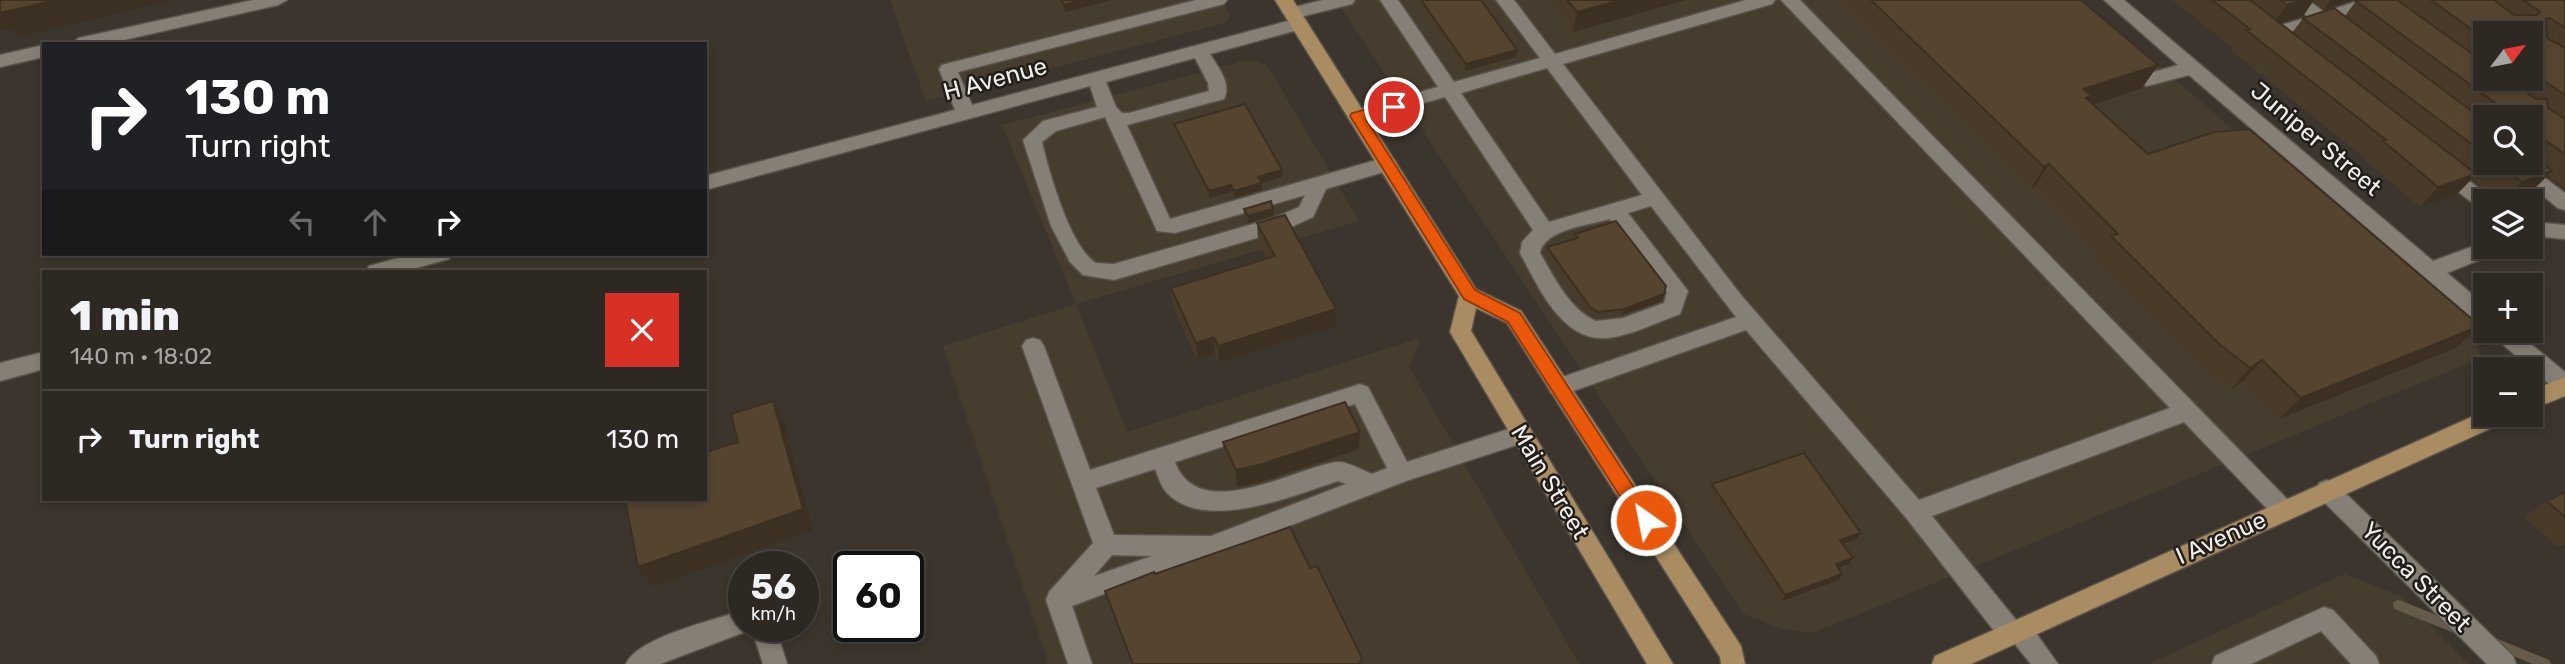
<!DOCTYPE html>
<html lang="en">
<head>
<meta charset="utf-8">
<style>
  :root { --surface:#2d2822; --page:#39342f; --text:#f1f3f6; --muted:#a7a6a5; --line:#484440 }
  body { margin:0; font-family:Rubik,sans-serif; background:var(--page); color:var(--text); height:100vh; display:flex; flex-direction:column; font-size:26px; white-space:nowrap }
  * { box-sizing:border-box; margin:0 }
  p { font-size:23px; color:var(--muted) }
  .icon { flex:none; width:38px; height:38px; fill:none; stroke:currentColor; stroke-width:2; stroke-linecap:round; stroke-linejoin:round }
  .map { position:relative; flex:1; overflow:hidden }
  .drawer { position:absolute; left:42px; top:270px; width:665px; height:231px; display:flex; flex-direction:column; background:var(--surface); border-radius:0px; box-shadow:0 4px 10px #0003,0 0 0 2px var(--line) }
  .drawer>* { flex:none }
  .banner { position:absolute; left:42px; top:42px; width:665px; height:214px; border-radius:0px; box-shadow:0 4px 10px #0003,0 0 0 2px var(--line); background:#202124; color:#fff; overflow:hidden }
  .needle { width:46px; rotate:58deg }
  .fabs { position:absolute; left:2473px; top:21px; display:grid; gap:14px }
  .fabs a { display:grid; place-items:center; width:70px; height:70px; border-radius:0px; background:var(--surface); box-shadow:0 4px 10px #0003,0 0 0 2px var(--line); font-size:35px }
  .speed { position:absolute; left:728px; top:551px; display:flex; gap:14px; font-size:35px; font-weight:700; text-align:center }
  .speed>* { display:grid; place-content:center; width:91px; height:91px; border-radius:50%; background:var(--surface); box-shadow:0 4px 10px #0003,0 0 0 2px var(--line); line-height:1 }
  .speed small { font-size:18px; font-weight:400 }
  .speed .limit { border:4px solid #111; border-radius:10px; background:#fff; color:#111 }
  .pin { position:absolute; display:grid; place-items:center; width:60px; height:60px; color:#fff; margin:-30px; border:4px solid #fff; border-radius:50%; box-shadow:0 2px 7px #0007 }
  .me { position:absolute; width:77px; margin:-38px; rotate:327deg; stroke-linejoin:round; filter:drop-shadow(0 0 5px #0008) }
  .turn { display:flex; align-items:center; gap:24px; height:147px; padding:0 28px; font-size:32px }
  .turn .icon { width:91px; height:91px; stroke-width:2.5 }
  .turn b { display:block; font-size:49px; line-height:60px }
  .lanes { display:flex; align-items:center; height:66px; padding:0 28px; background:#0003; justify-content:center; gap:35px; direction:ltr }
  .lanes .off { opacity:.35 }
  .round { display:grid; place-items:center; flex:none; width:74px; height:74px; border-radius:0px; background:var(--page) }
  .headline { display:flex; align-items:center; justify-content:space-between; height:119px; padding:0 28px }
  h1 { font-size:42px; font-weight:800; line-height:52px }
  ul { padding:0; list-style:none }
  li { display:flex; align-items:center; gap:21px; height:98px; padding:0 28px; border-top:2px solid var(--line) }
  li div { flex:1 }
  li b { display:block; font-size:26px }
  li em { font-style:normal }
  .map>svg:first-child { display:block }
  .built { fill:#473d2f }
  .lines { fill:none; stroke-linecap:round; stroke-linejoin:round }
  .stream { stroke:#665b4a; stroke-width:10 }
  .minor-casing { stroke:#59534c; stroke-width:3 }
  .major-casing { stroke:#59534c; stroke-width:3 }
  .minor { fill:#867f75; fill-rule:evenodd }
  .major { fill:#a98c61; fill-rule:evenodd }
  .wall { fill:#493b29; fill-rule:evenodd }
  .shaded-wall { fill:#3c3022 }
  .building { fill:#554530; stroke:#3c3022; stroke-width:2 }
  .route { fill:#ea580c; stroke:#983908; stroke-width:2 }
  .labels { text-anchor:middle; stroke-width:5; stroke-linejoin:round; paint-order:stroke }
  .street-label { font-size:24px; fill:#f2eee8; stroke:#201d1a }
</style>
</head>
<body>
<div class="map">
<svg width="2565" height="664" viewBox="0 0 2565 664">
  <rect width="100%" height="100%" fill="#3c352d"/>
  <path class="built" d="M 890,0 L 1222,0 L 1231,16 L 1224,23 L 926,101 Z
    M 1336,0 L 2083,0 L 2477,340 L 2481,358 L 1813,633 L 1781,629 L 1744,614 Z
    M 1248,60 L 1267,65 L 1359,221 L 1076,304 L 1127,432 L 1417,339 L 1419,343 L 1409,367 L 1579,664 L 1049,664 L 943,346 L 1076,304 L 1002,125 Z
    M 2344,574 L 2403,597 L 2468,664 L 2149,664 Z"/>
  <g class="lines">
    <path class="stream" d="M 2398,605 L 2458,629
      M 2494,643 L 2546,664"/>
    <g class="minor-casing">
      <path id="minor" d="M 253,0 L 287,0 L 278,5 L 106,44 L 70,44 L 79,38 Z
        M 1196,0 L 1227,0 L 1224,4 L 958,72 L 972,105 L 1299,18 L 1305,20 L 1308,24 L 1305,28 L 1210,54 C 1218,67 1232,84 1224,99 L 1127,125 L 1170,219 L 1387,157 L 1394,159 L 1397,164 L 1394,169 L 1326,189 L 1313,217 L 1287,229 L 1114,280 L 1083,275 L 1070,262 L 1051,226 L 1023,140 L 1043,121 L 1097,107 L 1090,86 L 705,190 L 705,176 L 955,110 L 939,69 L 942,65 ZM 1195,58 L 1208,83 L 1209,91 L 1129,113 L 1122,113 L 1116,107 L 1106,82 ZM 1105,117 L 1157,231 L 1175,233 L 1305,195 L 1299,207 L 1274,218 L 1114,264 L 1096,263 C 1070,247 1049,172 1042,142 L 1056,131 Z
        M 1323,0 L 1355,0 L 1352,4 L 1292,19 L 1283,13 L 1286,9 Z
        M 1380,0 L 1398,0 L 1454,82 L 1540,58 L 1496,0 L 1514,0 L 1555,54 L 1746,0 L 1775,0 L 1772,4 L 1563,64 L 1741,295 L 1919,500 L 2170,408 L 1781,0 L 1800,0 L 2291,503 L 2295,510 L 2291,517 L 2283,520 L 2275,517 L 2184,422 L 1932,516 L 2016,620 L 2028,622 L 2058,664 L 2031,664 L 2014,643 L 2002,641 L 1907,519 L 1746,330 L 1559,396 L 1551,393 L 1548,387 L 1551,381 L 1736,317 L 1651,206 L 1628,213 L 1688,291 L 1680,314 C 1657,322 1633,335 1608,338 C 1562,343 1538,286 1520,253 L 1522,242 L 1533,230 L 1445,97 L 1357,122 L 1350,121 L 1348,116 L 1350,111 L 1438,87 ZM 1547,68 L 1642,195 L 1549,222 L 1461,93 ZM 1610,219 L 1667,292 L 1664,303 L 1623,318 L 1596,321 C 1569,309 1554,277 1540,253 C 1544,229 1590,225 1610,219 Z
        M 2104,0 L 2124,0 L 2433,261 L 2485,242 L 2485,247 L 2502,247 L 2499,252 L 2447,273 L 2485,305 L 2485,325 L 2478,323 L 2189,75 L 2147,86 C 2136,83 2125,72 2119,63 L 2122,59 L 2134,59 L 2150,73 L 2178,65 Z
        M 2214,0 L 2234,0 L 2272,28 L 2308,17 L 2288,0 L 2308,0 L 2324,12 L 2361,0 L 2388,0 L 2385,4 L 2336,20 L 2347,30 L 2344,34 L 2332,34 L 2319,25 L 2269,41 L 2263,39 Z
        M 44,45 L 44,57 L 0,67 L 0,55 Z
        M 2442,162 L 2449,164 L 2494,201 L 2485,201 L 2485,209 L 2478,207 L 2435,174 L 2432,169 L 2435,164 Z
        M 2502,163 L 2525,163 L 2565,193 L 2565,210 L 2558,208 Z
        M 2544,223 L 2565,225 L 2565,239 L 2544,237 L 2530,241 L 2530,226 Z
        M 413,254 L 452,254 L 449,259 L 405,271 L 366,271 L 369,266 Z
        M 2491,331 L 2515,331 L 2565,372 L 2565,394 L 2557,391 L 2494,337 Z
        M 1033,338 L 1040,340 L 1044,346 L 1090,470 L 1360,384 L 1368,387 L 1407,462 L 1521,425 L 1529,427 L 1532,434 L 1529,441 L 1406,481 L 1219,553 L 1204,556 L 1072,606 L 1092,664 L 1068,664 L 1046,600 L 1049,592 L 1093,543 L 1022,346 L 1026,340 ZM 1355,404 L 1387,468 L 1372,474 C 1362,470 1347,461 1336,462 C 1293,469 1198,525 1175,462 ZM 1155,469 C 1158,476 1161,487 1167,493 C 1205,533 1295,495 1338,481 L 1346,484 L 1211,536 L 1114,535 L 1096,488 ZM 1112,555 L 1152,556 L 1094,576 Z
        M 44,352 L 44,369 L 0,381 L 0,363 Z
        M 2327,480 L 2335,483 L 2513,656 L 2516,664 L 2487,664 L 2319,497 L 2316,490 L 2319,483 Z
        M 2324,607 L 2333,610 L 2376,656 L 2379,664 L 2351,664 L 2321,631 L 2251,664 L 2212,664 L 2215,656 Z
        M 744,610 L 744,626 L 775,626 L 787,664 L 763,664 L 755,639 L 750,630 L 660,664 L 626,664 C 638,637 715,620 744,610 Z"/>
    </g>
    <g class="major-casing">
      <path id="major" d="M 1275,0 L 1293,0 L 1476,289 L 1521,311 L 1741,646 L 1745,664 L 1721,664 L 1720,657 L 1507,323 L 1476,308 L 1471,331 L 1673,664 L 1647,664 L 1450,332 L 1459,296 Z
        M 2565,377 L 2565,396 L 2530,410 L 2530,391 Z
        M 2485,411 L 2485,415 L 2510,415 L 2507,421 L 1971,664 L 1932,664 L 1935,656 Z"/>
    </g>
    <use href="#minor" class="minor"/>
    <use href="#major" class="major"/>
  </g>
  <path class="wall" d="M 1059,0 L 1112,0 L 1065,12 Z
    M 1416,0 L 1481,0 L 1517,50 L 1516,57 L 1465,71 Z
    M 1549,0 L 1685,0 L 1573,32 Z
    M 1838,0 L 2081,0 L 2158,65 L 2142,88 L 2093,105 L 2148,154 L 2456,348 L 2279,419 L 2242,382 L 2230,390 L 2200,366 L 2096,259 L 2099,254 L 2035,187 L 2030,190 Z
    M 2172,0 L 2352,0 L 2324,9 L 2313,1 L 2303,16 L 2279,23 L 2292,33 L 2303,18 L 2345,16 L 2356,1 L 2358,0 L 2563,0 L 2565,1 L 2565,188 L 2547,175 L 2532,191 L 2504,201 L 2501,201 L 2472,179 L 2457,194 L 2420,207 L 2366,161 L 2367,160 L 2232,51 L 2233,48 ZM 2485,33 L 2530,33 L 2530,79 L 2485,79 ZM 2485,117 L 2530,117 L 2530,163 L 2485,163 Z
    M 1174,124 L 1282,177 L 1262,183 L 1262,190 L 1234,198 L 1231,192 L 1209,198 L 1175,131 Z
    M 1244,209 L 1273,216 L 1248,223 L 1244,216 Z
    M 1257,223 L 1336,309 L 1335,326 L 1219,363 L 1215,354 L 1197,360 L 1172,305 L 1171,288 L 1267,258 L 1258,240 Z
    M 1575,234 L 1662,301 L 1622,315 L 1597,318 L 1588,313 L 1546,254 L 1547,247 L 1573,239 Z
    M 1360,432 L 1359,449 L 1260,482 L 1237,487 L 1224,459 L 1223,442 Z
    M 1712,484 L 1857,539 L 1843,544 L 1849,564 L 1838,568 L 1842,574 L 1839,580 L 1782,601 L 1709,491 Z
    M 2565,492 L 2565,543 L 2558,547 L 2524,517 L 2547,501 Z
    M 1310,568 L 1362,658 L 1361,664 L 1132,664 L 1106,597 L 1105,591 L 1155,574 Z"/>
  <path class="shaded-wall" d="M 56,0 L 174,0 L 18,37 L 10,29 L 0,31 L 0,5 Z
    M 1083,0 L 1112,0 L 1065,12 L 1064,5 Z
    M 1621,0 L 1685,0 L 1573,32 L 1577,12 Z
    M 2303,0 L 2314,0 L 2303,16 L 2272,25 L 2287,5 Z
    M 2331,0 L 2352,0 L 2324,9 Z
    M 1517,50 L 1516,57 L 1465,71 L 1466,64 Z
    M 2158,65 L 2142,88 L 2086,107 L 2083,89 Z
    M 2049,164 L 2035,187 L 2030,190 L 2044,167 Z
    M 1282,170 L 1282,177 L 1258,184 L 1258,177 Z
    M 2552,171 L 2532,191 L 2503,201 L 2522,182 Z
    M 2476,174 L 2457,194 L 2420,207 L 2438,187 Z
    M 1262,183 L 1262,190 L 1234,198 L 1234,191 Z
    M 1231,185 L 1231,192 L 1209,198 L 1209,191 Z
    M 1273,209 L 1273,216 L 1248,223 L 1248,216 Z
    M 1664,294 L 1662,301 L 1622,315 L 1624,309 Z
    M 1336,309 L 1335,326 L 1219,363 L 1218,346 Z
    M 2480,326 L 2456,348 L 2279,419 L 2301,398 Z
    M 1214,337 L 1215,354 L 1197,360 L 1196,343 Z
    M 2262,360 L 2242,382 L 2230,390 L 2250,368 Z
    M 773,401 L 784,422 L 813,530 L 652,587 L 638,567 Z
    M 1360,432 L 1359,449 L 1260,482 L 1237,487 L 1236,470 Z
    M 1861,533 L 1857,539 L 1837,546 L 1840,540 Z
    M 1853,558 L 1849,564 L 1832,570 L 1836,564 Z
    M 1842,574 L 1839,580 L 1782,601 L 1785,595 Z"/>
  <path class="building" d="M 0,0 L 56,0 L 0,13 Z
    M 1061,0 L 1083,0 L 1064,5 Z
    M 1421,0 L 1481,0 L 1517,50 L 1466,64 Z
    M 1567,0 L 1621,0 L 1577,12 Z
    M 1871,0 L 2081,0 L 2158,65 L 2083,89 L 2092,96 L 2086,98 L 2148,154 L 2214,132 L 2249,129 L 2480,326 L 2301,398 L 2262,360 L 2250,368 L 2219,344 L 2111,236 L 2118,234 L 2049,164 L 2044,167 Z
    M 2212,0 L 2250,0 L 2476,174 L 2438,187 L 2383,141 L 2386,140 L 2246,30 L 2250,29 Z
    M 2280,0 L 2303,0 L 2287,5 Z
    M 2358,0 L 2397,0 L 2485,63 L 2485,79 L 2507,79 L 2536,99 L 2547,99 L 2548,108 L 2565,119 L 2565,154 L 2546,141 L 2530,140 L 2530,117 L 2505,117 L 2505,110 L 2356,1 Z
    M 2431,0 L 2494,0 L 2514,15 L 2537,15 L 2540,12 L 2523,0 L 2563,0 L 2565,1 L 2565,28 L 2550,18 L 2546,19 L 2547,38 L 2565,48 L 2565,95 L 2530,71 L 2530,33 L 2485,33 L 2485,39 Z
    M 2334,8 L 2485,121 L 2485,154 L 2303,18 Z
    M 1245,104 L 1282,170 L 1258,177 L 1262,183 L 1234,191 L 1231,185 L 1209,191 L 1174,124 Z
    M 2530,153 L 2552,171 L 2522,182 L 2496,163 L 2530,163 Z
    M 1271,201 L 1273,209 L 1248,216 L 1244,209 Z
    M 1285,215 L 1336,309 L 1218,346 L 1214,337 L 1196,343 L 1171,288 L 1275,256 L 1257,223 Z
    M 1616,221 L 1666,286 L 1664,294 L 1624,309 L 1598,312 L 1590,307 L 1547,247 L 1578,238 L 1575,234 Z
    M 773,401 L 803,509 L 638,567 L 625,499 L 705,499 L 705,452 L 738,442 L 731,414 Z
    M 1345,402 L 1360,432 L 1259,465 L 1236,470 L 1223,442 Z
    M 1804,453 L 1861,533 L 1840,540 L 1853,558 L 1836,564 L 1842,574 L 1785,595 L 1712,484 Z
    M 2565,492 L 2565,517 L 2547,501 Z
    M 1290,527 L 1310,568 L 1317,566 L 1362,658 L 1359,664 L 1133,664 L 1105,591 L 1154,572 L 1155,574 Z"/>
  <path class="route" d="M 1394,102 L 1401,107 L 1399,110 L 1366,119 L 1475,290 L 1520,313 L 1652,515 L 1654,520 L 1652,526 L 1646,528 L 1639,526 L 1508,322 L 1464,299 L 1350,116 L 1352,113 Z"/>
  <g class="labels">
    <g class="street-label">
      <text transform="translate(995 79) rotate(-15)" y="8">H Avenue</text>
      <text transform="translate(2316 139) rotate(40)" y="8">Juniper Street</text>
      <text transform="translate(1550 482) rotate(59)" y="8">Main Street</text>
      <text transform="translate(2221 538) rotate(-24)" y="8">I Avenue</text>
      <text transform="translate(2416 577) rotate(45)" y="8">Yucca Street</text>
    </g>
  </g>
</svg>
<div class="fabs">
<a><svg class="needle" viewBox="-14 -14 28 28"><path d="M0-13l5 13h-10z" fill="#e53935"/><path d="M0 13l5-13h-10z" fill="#a7a6a5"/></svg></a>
<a><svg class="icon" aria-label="search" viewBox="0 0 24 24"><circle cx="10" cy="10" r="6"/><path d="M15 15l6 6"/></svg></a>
<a><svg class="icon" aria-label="layers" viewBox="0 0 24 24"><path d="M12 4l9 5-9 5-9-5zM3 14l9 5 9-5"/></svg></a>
<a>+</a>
<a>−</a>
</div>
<div class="speed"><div>56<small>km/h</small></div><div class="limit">60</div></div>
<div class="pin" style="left:1394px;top:107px;background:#d93025"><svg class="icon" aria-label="arrive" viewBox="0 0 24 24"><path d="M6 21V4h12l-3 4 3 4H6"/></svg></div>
<svg class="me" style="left:1646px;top:520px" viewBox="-20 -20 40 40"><circle r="17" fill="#ea580c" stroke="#fff" stroke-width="3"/><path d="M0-11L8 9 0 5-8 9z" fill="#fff"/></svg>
<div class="banner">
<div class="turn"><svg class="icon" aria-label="right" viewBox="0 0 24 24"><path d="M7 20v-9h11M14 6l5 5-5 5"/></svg><div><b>130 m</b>Turn right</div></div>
<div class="lanes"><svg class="icon off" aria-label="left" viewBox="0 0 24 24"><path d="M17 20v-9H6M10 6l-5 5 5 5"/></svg><svg class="icon off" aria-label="ahead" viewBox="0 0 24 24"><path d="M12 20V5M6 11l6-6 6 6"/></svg><svg class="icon" aria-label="right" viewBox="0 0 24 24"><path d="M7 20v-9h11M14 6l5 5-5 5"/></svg></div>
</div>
<section class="drawer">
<div class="headline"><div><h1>1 min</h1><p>140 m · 18:02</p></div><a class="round" style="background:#d93025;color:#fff"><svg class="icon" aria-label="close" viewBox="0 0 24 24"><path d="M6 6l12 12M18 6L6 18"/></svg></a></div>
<ul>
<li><svg class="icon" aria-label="right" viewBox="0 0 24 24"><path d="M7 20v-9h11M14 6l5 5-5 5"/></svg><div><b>Turn right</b></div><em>130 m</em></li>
</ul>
</section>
</div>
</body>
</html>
